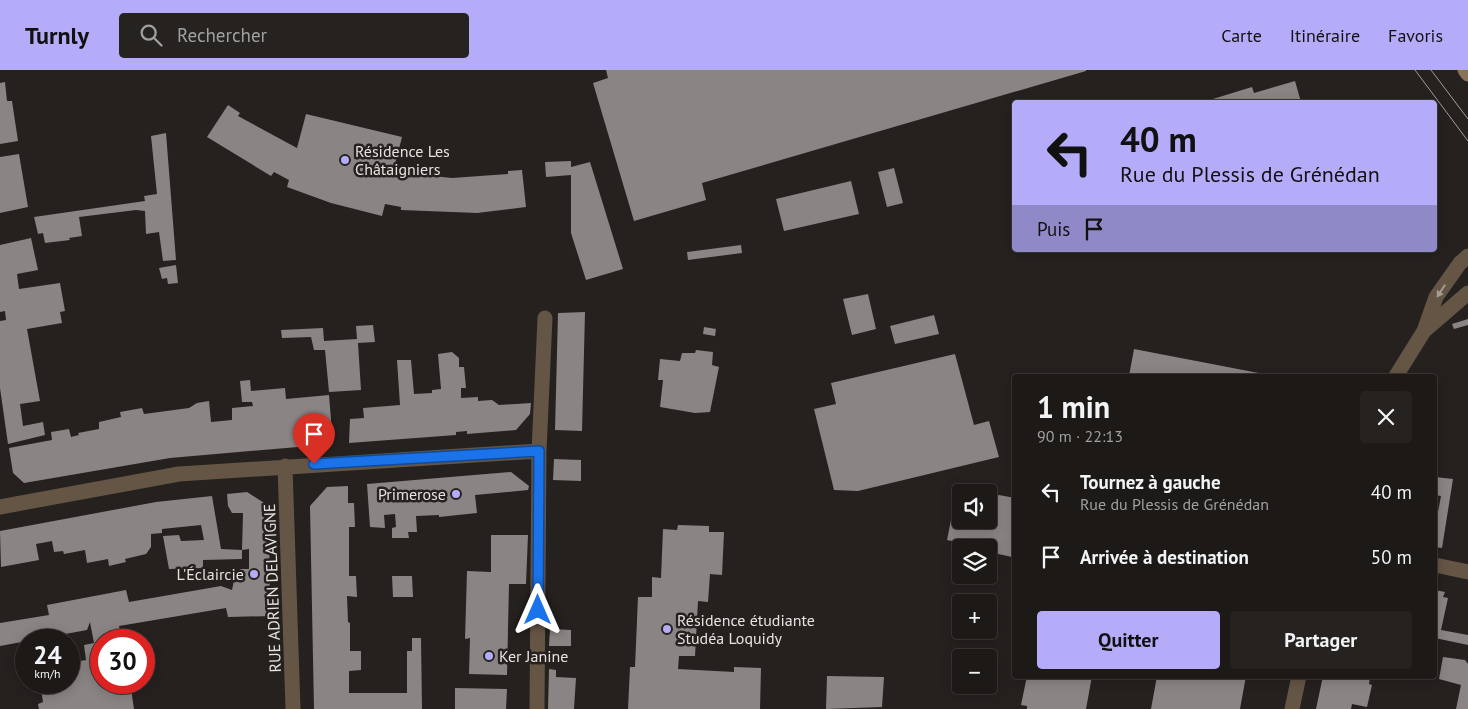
<!DOCTYPE html>
<html lang="fr">
<head>
<meta charset="utf-8">
<style>
  :root { --surface:#1c1917; --page:#252220; --text:#f1f3f6; --muted:#a0a0a1; --line:#3a3836; --accent:#b4acf9 }
  body { margin:0; font-family:"PT Sans",sans-serif; background:var(--page); color:var(--text); height:100vh; display:flex; flex-direction:column; font-size:19px; white-space:nowrap }
  * { box-sizing:border-box; margin:0 }
  p { font-size:16px; color:var(--muted) }
  .icon { flex:none; width:28px; height:28px; fill:none; stroke:currentColor; stroke-width:2; stroke-linecap:round; stroke-linejoin:round }
  .map { position:relative; flex:1; overflow:hidden }
  .drawer { position:absolute; left:1012px; top:304px; width:425px; height:305px; display:flex; flex-direction:column; background:var(--surface); border-radius:5px; box-shadow:0 2px 12px #0003,0 0 0 1px var(--line) }
  .drawer>* { flex:none }
  .hud { position:absolute; left:1012px; top:30px; width:425px; height:152px; border-radius:5px; box-shadow:0 2px 12px #0003,0 0 0 1px var(--line); background:#b4acf9; color:#111; overflow:hidden }
  .tools { position:absolute; left:952px; top:414px; display:grid; gap:10px }
  .tools a { display:grid; place-items:center; width:45px; height:45px; border-radius:5px; background:var(--surface); box-shadow:0 2px 12px #0003,0 0 0 1px var(--line); font-size:25px }
  .speed { position:absolute; left:15px; top:559px; display:flex; gap:10px; font-size:25px; font-weight:700; text-align:center }
  .speed>* { display:grid; place-content:center; width:65px; height:65px; border-radius:50%; background:var(--surface); box-shadow:0 2px 12px #0003,0 0 0 1px var(--line); line-height:1 }
  .speed small { font-size:12px; font-weight:400 }
  .speed .limit { border:8px solid #d22; background:#fff; color:#111 }
  .pin { position:absolute; display:grid; place-items:center; width:42px; height:42px; color:#fff; margin:-51px -21px; border-radius:50% 50% 50% 0; rotate:-45deg; box-shadow:0 0 5px #0007 }
  .pin .icon { rotate:45deg }
  .me { position:absolute; width:55px; margin:-28px; rotate:0deg; stroke-linejoin:round; filter:drop-shadow(0 0 4px #0008) }
  .turn { display:flex; align-items:center; gap:18px; height:105px; padding:0 25px; font-size:22px }
  .turn .icon { width:65px; height:65px; stroke-width:2.5 }
  .turn b { display:block; font-size:35px; line-height:42px }
  .then { display:flex; align-items:center; height:48px; padding:0 25px; background:#0003; gap:10px; font-size:19px }
  .round { display:grid; place-items:center; flex:none; width:52px; height:52px; border-radius:5px; background:var(--page) }
  .summary { display:flex; align-items:center; justify-content:space-between; height:85px; padding:0 25px }
  h1 { font-size:30px; font-weight:600; line-height:38px }
  .action { display:flex; gap:10px; margin-top:auto; padding:10px 25px }
  .action a { flex:1; height:58px; border-radius:5px; background:var(--accent); color:#111; font-size:20px; font-weight:600; line-height:58px; text-align:center }
  .action a+a { background:var(--page); color:var(--text) }
  ul { padding:0; list-style:none }
  li { display:flex; align-items:center; gap:15px; height:65px; padding:0 25px }
  li div { flex:1 }
  li b { display:block; font-size:19px }
  li em { font-style:normal }
  header { display:flex; align-items:center; gap:30px; box-sizing:border-box; height:70px; padding:0 25px; background:var(--accent); color:#111 }
  header strong { font-size:24px }
  nav { display:flex; gap:28px; margin-inline-start:auto; font-size:18px }
  .search { width:350px; height:45px; background:var(--page); display:flex; align-items:center; gap:12px; box-sizing:border-box; padding:0 18px; border-radius:5px; color:var(--muted); font-size:19px }
  .map>svg:first-child { display:block }
  .building { fill:#8b8484 }
  .lines { fill:none; stroke-linecap:round; stroke-linejoin:round }
  .street { stroke:#655545; stroke-width:15 }
  .secondary { stroke:#8b7158; stroke-width:15 }
  .tram { stroke:#a19e9c; stroke-width:1 }
  .oneway { fill:#a59c92 }
  .route-casing { stroke:#114b97; stroke-width:12 }
  .route { stroke:#1a73e8; stroke-width:9 }
  .poi-dot { fill:#b4acf9; stroke:#25211f; stroke-width:2 }
  .labels { text-anchor:middle; stroke-width:5; stroke-linejoin:round; paint-order:stroke }
  .poi-label { font-size:16px; fill:#e5e2e0; stroke:#25211f; text-anchor:start }
  .street-label { font-size:16px; fill:#e5e2e0; stroke:#25211f }
</style>
</head>
<body>
<header>
<strong>Turnly</strong>
<div class="search"><svg class="icon" aria-label="search" viewBox="0 0 24 24"><circle cx="10" cy="10" r="6"/><path d="M15 15l6 6"/></svg>Rechercher</div>
<nav><a>Carte</a><a>Itinéraire</a><a>Favoris</a></nav>
</header>
<div class="map">
<svg width="1468" height="639" viewBox="0 0 1468 639">
  <rect width="100%" height="100%" fill="#25211f"/>
  <path class="building" d="M 606,0 L 1086,0 L 1086,1 L 702,113 L 706,130 L 634,151 L 593,13 L 608,8 Z
    M 1295,11 L 1301,32 L 1203,32 L 1252,17 L 1254,23 Z
    M 5,12 L 7,31 L 12,31 L 18,71 L 0,74 L 0,13 Z
    M 228,35 L 240,43 L 238,46 L 297,78 L 306,44 L 402,67 L 393,102 L 452,108 L 508,104 L 508,101 L 522,100 L 526,137 L 477,143 L 401,140 L 401,137 L 385,134 L 382,146 L 331,133 L 287,117 L 289,110 L 274,102 L 271,106 L 207,67 Z
    M 166,63 L 176,190 L 163,191 L 159,162 L 146,164 L 145,141 L 136,140 L 79,147 L 82,166 L 69,168 L 70,170 L 45,173 L 43,163 L 38,164 L 34,147 L 145,131 L 144,126 L 157,124 L 151,66 Z
    M 19,84 L 28,137 L 0,143 L 0,87 Z
    M 571,91 L 571,97 L 590,92 L 623,199 L 586,210 L 571,163 L 571,105 L 546,107 L 545,92 Z
    M 894,98 L 903,133 L 887,137 L 878,102 Z
    M 851,111 L 859,144 L 784,161 L 776,129 Z
    M 31,168 L 38,200 L 17,204 L 19,219 L 60,213 L 65,241 L 60,242 L 62,253 L 27,259 L 40,331 L 20,334 L 23,356 L 43,352 L 45,365 L 8,374 L 0,318 L 0,251 L 6,250 L 5,241 L 0,242 L 0,175 Z
    M 741,175 L 742,183 L 688,190 L 687,182 Z
    M 176,195 L 178,213 L 168,214 L 167,208 L 162,209 L 159,198 Z
    M 868,224 L 876,259 L 852,265 L 843,229 Z
    M 585,242 L 582,361 L 555,360 L 558,243 Z
    M 934,245 L 939,264 L 895,274 L 890,256 Z
    M 1468,249 L 1468,255 L 1454,259 L 1452,254 Z
    M 373,255 L 375,272 L 358,273 L 361,320 L 329,322 L 325,280 L 314,280 L 311,267 L 282,268 L 281,260 L 323,258 L 324,271 L 357,269 L 356,256 Z
    M 704,257 L 716,259 L 715,266 L 703,264 Z
    M 1134,279 L 1269,305 L 1269,306 L 1129,306 Z
    M 696,280 L 713,282 L 712,295 L 719,297 L 710,342 L 695,343 L 660,337 L 663,310 L 658,310 L 660,289 L 680,291 L 682,283 L 695,283 Z
    M 452,282 L 459,288 L 459,297 L 464,297 L 466,318 L 461,318 L 461,328 L 478,327 L 478,331 L 492,330 L 499,335 L 531,333 L 530,344 L 516,360 L 467,364 L 467,361 L 456,362 L 456,365 L 349,373 L 350,349 L 364,348 L 363,338 L 400,335 L 397,290 L 411,290 L 414,324 L 432,323 L 432,320 L 441,319 L 438,284 Z
    M 955,284 L 974,355 L 989,351 L 999,387 L 858,421 L 834,420 L 814,339 L 836,334 L 831,313 Z
    M 250,310 L 251,321 L 285,318 L 286,329 L 329,325 L 333,374 L 170,388 L 24,413 L 13,403 L 9,378 L 52,370 L 51,362 L 69,359 L 71,367 L 79,365 L 78,363 L 99,359 L 99,352 L 121,347 L 120,342 L 142,338 L 144,344 L 189,338 L 197,333 L 209,331 L 211,352 L 232,350 L 232,338 L 253,336 L 252,332 L 242,332 L 240,311 Z
    M 554,389 L 581,390 L 581,411 L 553,410 Z
    M 511,402 L 529,416 L 528,420 L 475,425 L 477,443 L 439,447 L 439,445 L 416,446 L 417,462 L 408,462 L 409,468 L 392,468 L 392,458 L 396,457 L 395,444 L 384,445 L 385,458 L 370,457 L 367,414 Z
    M 1435,407 L 1453,409 L 1442,478 L 1435,477 L 1435,458 L 1441,426 L 1435,425 Z
    M 348,416 L 348,433 L 354,433 L 355,457 L 349,457 L 349,506 L 356,506 L 357,527 L 347,526 L 348,552 L 350,553 L 350,581 L 361,581 L 361,600 L 349,601 L 349,623 L 407,623 L 407,581 L 412,581 L 412,568 L 421,568 L 422,639 L 314,639 L 310,436 L 327,417 Z
    M 247,422 L 269,436 L 270,546 L 228,547 L 226,538 L 119,556 L 122,570 L 101,570 L 101,612 L 130,612 L 134,639 L 39,639 L 38,634 L 43,632 L 40,612 L 69,612 L 69,593 L 86,590 L 84,575 L 94,573 L 90,552 L 87,560 L 0,576 L 0,553 L 49,545 L 47,535 L 126,520 L 129,532 L 221,516 L 232,520 L 234,510 L 239,510 L 240,499 L 249,499 L 249,479 L 242,480 L 243,443 L 232,443 L 228,436 L 227,424 Z
    M 999,425 L 1015,428 L 1015,481 L 1013,481 L 1012,487 L 989,482 L 989,478 L 947,470 L 954,435 L 961,434 L 961,450 L 989,450 L 989,427 Z
    M 212,426 L 221,479 L 242,480 L 242,489 L 203,490 L 203,498 L 169,499 L 163,466 L 179,465 L 181,471 L 204,470 L 201,455 L 162,459 L 162,463 L 151,464 L 151,477 L 146,484 L 125,489 L 126,492 L 109,496 L 108,489 L 87,493 L 85,480 L 64,484 L 63,481 L 54,482 L 52,471 L 36,474 L 39,490 L 1,497 L 0,461 L 156,432 Z
    M 678,455 L 709,456 L 709,462 L 724,462 L 722,505 L 710,504 L 708,532 L 698,531 L 695,586 L 679,586 L 678,599 L 734,602 L 734,597 L 761,598 L 760,639 L 628,639 L 630,597 L 635,597 L 638,527 L 652,527 L 652,507 L 661,508 L 663,459 L 677,460 Z
    M 491,465 L 528,465 L 526,514 L 509,514 L 507,605 L 469,604 L 470,568 L 465,569 L 467,501 L 491,502 Z
    M 392,506 L 412,506 L 413,527 L 393,527 Z
    M 1435,520 L 1445,522 L 1443,527 L 1448,528 L 1441,560 L 1468,565 L 1468,575 L 1435,568 Z
    M 550,559 L 571,560 L 571,576 L 549,576 Z
    M 1443,587 L 1465,590 L 1468,594 L 1468,639 L 1456,639 L 1461,615 L 1439,609 Z
    M 549,599 L 556,600 L 556,607 L 576,608 L 574,639 L 548,639 Z
    M 827,606 L 884,607 L 882,637 L 826,639 Z
    M 1027,606 L 1092,606 L 1086,639 L 1027,639 L 1027,636 L 1021,635 Z
    M 1157,606 L 1246,606 L 1240,639 L 1151,639 Z
    M 1323,606 L 1370,606 L 1369,614 L 1372,615 L 1367,637 L 1352,634 L 1351,639 L 1316,639 Z
    M 455,618 L 507,619 L 506,639 L 455,639 Z"/>
  <g class="lines">
    <path class="street" d="M 1424,261 L 1468,223
      M 1396,306 L 1424,261 L 1436,227 L 1460,193 L 1468,186
      M 285,396 L 293,639
      M 0,437 L 179,404 L 539,381
      M 1435,495 L 1468,502
      M 537,639 L 539,381 L 545,248
      M 1292,639 L 1299,606"/>
    <path class="secondary" d="M 1465,0 L 1468,4"/>
    <path class="tram" d="M 1415,0 L 1468,71
      M 1431,0 L 1468,49"/>
  </g>
  <defs><path id="oneway-solid" d="M-6-.8H1V-3.2L6.5 0L1 3.2V.8H-6Z" transform="scale(1.25)"/></defs>
  <use class="oneway" href="#oneway-solid" transform="translate(1441 221) rotate(123)"/>
  <g class="lines">
    <g class="route-casing">
      <path id="route" d="M 314,394 L 539,381 L 538,540"/>
    </g>
    <use href="#route" class="route"/>
  </g>
  <g class="poi-dot">
    <circle cx="345" cy="90" r="5"/>
    <circle cx="456" cy="424" r="5"/>
    <circle cx="254" cy="504" r="5"/>
    <circle cx="667" cy="559" r="5"/>
    <circle cx="489" cy="586" r="5"/>
  </g>
  <g class="labels">
    <g class="poi-label">
      <text x="355" y="87">Résidence Les<tspan x="355" dy="18">Châtaigniers</tspan></text>
      <text x="446" y="430" text-anchor="end">Primerose</text>
      <text x="244" y="510" text-anchor="end">L'Éclaircie</text>
      <text x="677" y="556">Résidence étudiante<tspan x="677" dy="18">Studéa Loquidy</tspan></text>
      <text x="499" y="592">Ker Janine</text>
    </g>
    <g class="street-label">
      <text transform="translate(272 518) rotate(-92)" y="6">RUE ADRIEN DELAVIGNE</text>
    </g>
  </g>
</svg>
<div class="tools">
<a><svg class="icon" aria-label="sound" viewBox="0 0 24 24"><path d="M4 9h4l5-4v14l-5-4H4zM17 9q2 3 0 6"/></svg></a>
<a><svg class="icon" aria-label="layers" viewBox="0 0 24 24"><path d="M12 4l9 5-9 5-9-5zM3 14l9 5 9-5"/></svg></a>
<a>+</a>
<a>−</a>
</div>
<div class="speed"><div>24<small>km/h</small></div><div class="limit">30</div></div>
<div class="pin" style="left:314px;top:394px;background:#d93025"><svg class="icon" aria-label="arrive" viewBox="0 0 24 24"><path d="M6 21V4h12l-3 4 3 4H6"/></svg></div>
<svg class="me" style="left:538px;top:540px" viewBox="-20 -20 40 40"><path d="M0-17L14 15 0 8-14 15z" fill="#1a73e8" stroke="#fff" stroke-width="4"/></svg>
<div class="hud">
<div class="turn"><svg class="icon" aria-label="left" viewBox="0 0 24 24"><path d="M17 20v-9H6M10 6l-5 5 5 5"/></svg><div><b>40 m</b>Rue du Plessis de Grénédan</div></div>
<div class="then">Puis<svg class="icon" aria-label="arrive" viewBox="0 0 24 24"><path d="M6 21V4h12l-3 4 3 4H6"/></svg></div>
</div>
<section class="drawer">
<div class="summary"><div><h1>1 min</h1><p>90 m · 22:13</p></div><a class="round"><svg class="icon" aria-label="close" viewBox="0 0 24 24"><path d="M6 6l12 12M18 6L6 18"/></svg></a></div>
<ul>
<li><svg class="icon" aria-label="left" viewBox="0 0 24 24"><path d="M17 20v-9H6M10 6l-5 5 5 5"/></svg><div><b>Tournez à gauche</b><p>Rue du Plessis de Grénédan</p></div><em>40 m</em></li>
<li><svg class="icon" aria-label="arrive" viewBox="0 0 24 24"><path d="M6 21V4h12l-3 4 3 4H6"/></svg><div><b>Arrivée à destination</b></div><em>50 m</em></li>
</ul>
<div class="action"><a>Quitter</a><a>Partager</a></div>
</section>
</div>
</body>
</html>
